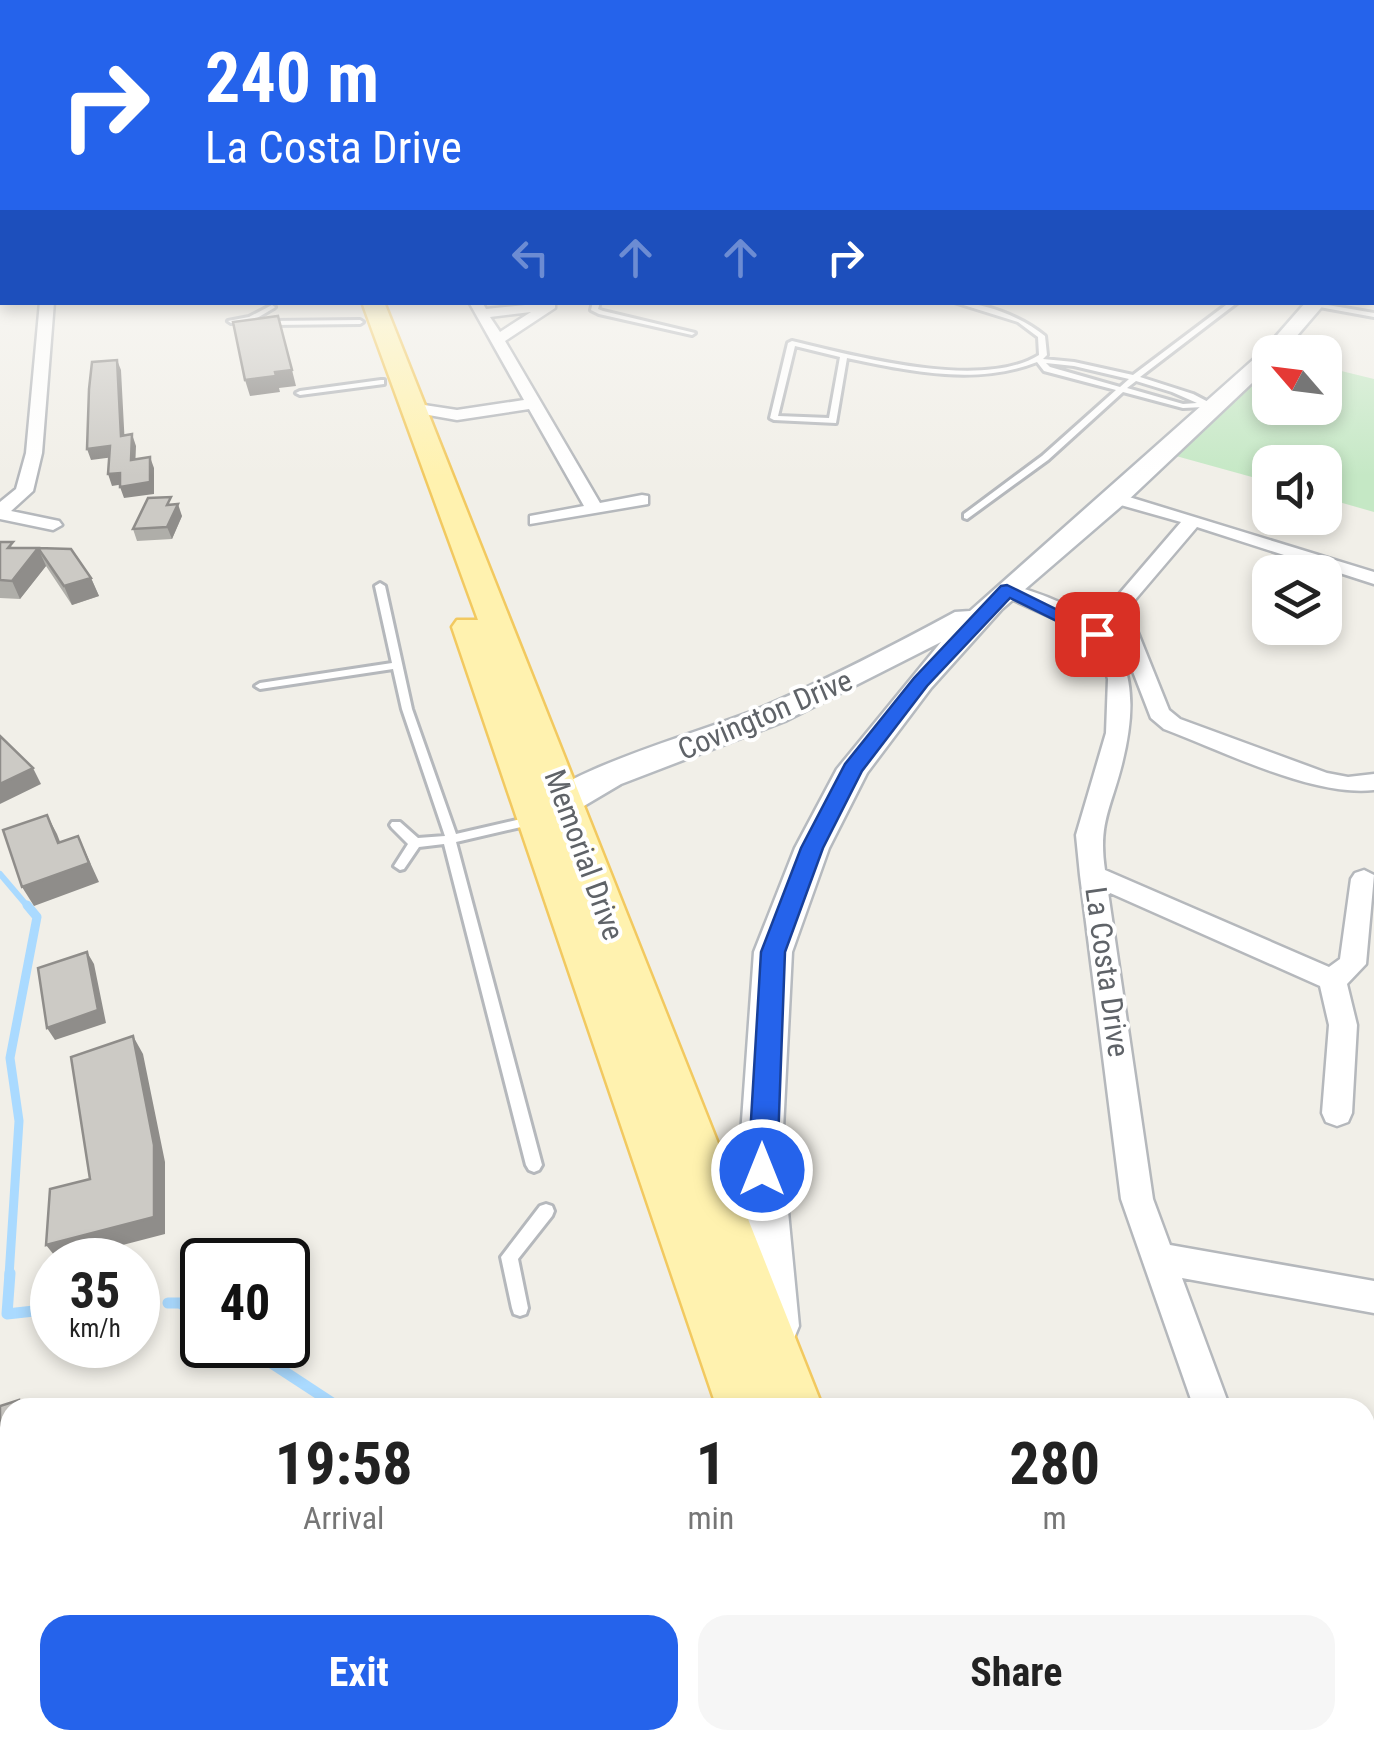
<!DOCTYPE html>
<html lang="en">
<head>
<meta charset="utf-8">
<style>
  :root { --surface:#fff; --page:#f6f6f6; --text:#222; --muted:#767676; --accent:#2563eb }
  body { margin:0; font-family:"Roboto Condensed",sans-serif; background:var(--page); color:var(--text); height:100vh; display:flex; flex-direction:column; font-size:38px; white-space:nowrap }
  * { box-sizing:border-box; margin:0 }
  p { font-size:32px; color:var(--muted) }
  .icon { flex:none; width:55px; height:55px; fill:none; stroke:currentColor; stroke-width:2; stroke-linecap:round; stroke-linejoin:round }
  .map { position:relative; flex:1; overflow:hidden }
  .panel { position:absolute; left:0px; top:1398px; width:1375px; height:352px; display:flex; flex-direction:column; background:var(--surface); border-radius:30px 30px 0 0; box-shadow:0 5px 15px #0003 }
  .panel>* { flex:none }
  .hud { position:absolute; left:0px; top:0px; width:1375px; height:305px; box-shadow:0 5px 15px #0003; background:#2563eb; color:#fff; overflow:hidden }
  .needle { width:65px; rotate:298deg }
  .buttons { position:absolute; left:1252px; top:335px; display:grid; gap:20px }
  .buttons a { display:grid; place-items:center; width:90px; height:90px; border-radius:20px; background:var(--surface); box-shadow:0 5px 15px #0003; font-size:50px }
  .speed { position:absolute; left:30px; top:1238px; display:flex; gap:20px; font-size:50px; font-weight:700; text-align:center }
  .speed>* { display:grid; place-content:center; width:130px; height:130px; border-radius:50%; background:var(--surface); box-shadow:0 5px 15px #0003; line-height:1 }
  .speed small { font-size:25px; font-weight:400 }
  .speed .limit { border:5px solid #111; border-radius:15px; background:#fff; color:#111 }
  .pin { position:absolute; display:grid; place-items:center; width:85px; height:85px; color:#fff; margin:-42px; border-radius:20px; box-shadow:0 5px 15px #0006 }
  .me { position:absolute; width:110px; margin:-55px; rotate:0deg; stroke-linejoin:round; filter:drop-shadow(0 0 8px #0008) }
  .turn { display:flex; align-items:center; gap:35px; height:210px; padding:0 40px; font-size:45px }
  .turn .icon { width:130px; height:130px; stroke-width:2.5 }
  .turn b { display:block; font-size:70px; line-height:85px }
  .lanes { display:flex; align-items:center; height:95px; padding:0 40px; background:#0003; justify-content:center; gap:50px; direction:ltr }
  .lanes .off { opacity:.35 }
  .eta { display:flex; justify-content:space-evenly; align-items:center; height:170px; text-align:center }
  .eta b { font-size:60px; font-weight:700; line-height:70px }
  .cta { display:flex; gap:20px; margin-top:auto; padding:20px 40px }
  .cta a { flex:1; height:115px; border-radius:30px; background:var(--accent); color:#fff; font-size:40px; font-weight:700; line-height:115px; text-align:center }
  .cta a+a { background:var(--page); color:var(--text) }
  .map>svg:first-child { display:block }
  .green { fill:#c5e8c5 }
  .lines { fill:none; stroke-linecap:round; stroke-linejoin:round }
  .stream-far2 { stroke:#aadaff; stroke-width:6 }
  .stream-far1 { stroke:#aadaff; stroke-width:9 }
  .stream { stroke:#aadaff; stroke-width:11 }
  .lane-casing { stroke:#b5b8bc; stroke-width:6 }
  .street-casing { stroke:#b5b8bc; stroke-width:5 }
  .secondary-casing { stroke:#b6babf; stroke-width:5 }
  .primary-casing { stroke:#f2c960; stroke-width:5 }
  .lane { fill:#fff; fill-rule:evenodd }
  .street { fill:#fff; fill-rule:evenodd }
  .secondary { fill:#fff; fill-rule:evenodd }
  .primary { fill:#fff2af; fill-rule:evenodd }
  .wall { fill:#afaea9 }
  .shaded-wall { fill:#8f8d8a }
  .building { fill:#cccac5; stroke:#8f8d8a; stroke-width:2.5 }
  .route { fill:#2563eb; stroke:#184099; stroke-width:2.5 }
  .labels { text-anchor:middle; stroke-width:8; stroke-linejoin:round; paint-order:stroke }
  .street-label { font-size:30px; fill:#5f6368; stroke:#fff }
</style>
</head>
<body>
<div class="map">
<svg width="1374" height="1749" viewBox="0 0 1374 1749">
  <rect width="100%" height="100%" fill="#f1efe8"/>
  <path class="green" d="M 1270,354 L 1270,408 L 1325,408 L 1325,367 L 1374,379 L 1374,512 L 1325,498 L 1325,462 L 1270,462 L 1270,482 L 1158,451 Z
    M 903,1740 L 1273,1740 L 1289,1749 L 907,1749 Z"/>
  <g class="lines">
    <path class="stream-far2" d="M 0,874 L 29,908"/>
    <path class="stream-far1" d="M 9,1276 L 19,1121 L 10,1058 L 37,917 L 27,905"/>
    <path class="stream" d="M 10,1273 L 7,1314 L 52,1309
      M 168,1303 L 180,1303 L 202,1318
      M 244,1345 L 340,1408
      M 700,1740 L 708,1749"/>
    <g class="lane-casing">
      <path id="lane" d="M 1372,259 L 1374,260 L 1374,264 L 1372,264 Z
        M 593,302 L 600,302 L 598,309 L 603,311 L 695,333 L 692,335 L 599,314 L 591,310 Z
        M 954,302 C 983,302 1022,317 1045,336 L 1047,355 L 1043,359 L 1074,362 L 1133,375 L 1230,302 L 1238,302 L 1140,377 L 1193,394 L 1214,405 L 1214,409 L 1204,407 L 1183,408 L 1123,392 L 1048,460 L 967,519 L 964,518 L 964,514 L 1042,456 L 1116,390 L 1044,371 L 1037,362 C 976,386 909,371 847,358 L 836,423 L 774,420 L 770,418 L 788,343 L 792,341 C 855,356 982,391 1039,355 L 1038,337 L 1018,322 ZM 795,346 L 840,357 L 829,418 L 778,416 ZM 1046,363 L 1074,366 L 1129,379 L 1120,387 L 1050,367 ZM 1136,381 L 1172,392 L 1197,403 L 1183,404 L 1127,388 Z
        M 1316,303 L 1374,313 L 1374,317 L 1314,306 L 1314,304 Z
        M 272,305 L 275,307 L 274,308 L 257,318 L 272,321 L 360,320 L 363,322 L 360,324 L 272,325 L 251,321 L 231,323 L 228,321 L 249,317 Z
        M 381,380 L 384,380 L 384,384 L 300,395 L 296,393 L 300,391 Z
        M 380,583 L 385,586 L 412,709 L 456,834 L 534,816 L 540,820 L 534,824 L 456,842 L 542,1165 L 539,1170 L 534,1172 L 529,1170 L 526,1165 L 444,844 L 419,847 L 404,869 L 400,870 L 394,866 L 408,844 L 392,828 L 390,825 L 392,822 L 400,822 L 418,838 L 445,836 L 402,709 L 393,669 L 260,689 L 255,686 L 260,683 L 392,663 L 375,586 Z
        M 546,1204 L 552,1206 L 554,1211 L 552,1216 L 518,1259 L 528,1308 L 526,1314 L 520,1316 L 514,1314 L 512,1308 L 501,1257 L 540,1206 Z
        M 407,1740 L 434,1740 L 439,1749 L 412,1749 Z"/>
    </g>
    <g class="street-casing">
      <path id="street" d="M 40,302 L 54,302 L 42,453 L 33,491 L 11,511 L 59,521 L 62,525 L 53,530 L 0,519 L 0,502 L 16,489 L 26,453 Z
        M 469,302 L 482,302 L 486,309 L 555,302 L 555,308 L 505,341 L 600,503 L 642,495 L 648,496 L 648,504 L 530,524 L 530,516 L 584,506 L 529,409 L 457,420 L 406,411 L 406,405 L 411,403 L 457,410 L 524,400 ZM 531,312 L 500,332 L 490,317 Z
        M 1116,493 L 1374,572 L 1374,584 L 1197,527 L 1128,608 L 1169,710 L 1180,719 L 1327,773 L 1348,777 L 1374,774 L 1374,790 C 1313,797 1223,751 1164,729 L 1151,718 L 1108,607 L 1181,522 L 1110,502 L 1110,494 Z
        M 1007,584 C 1111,612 1149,656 1122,764 C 1111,808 1098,823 1105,870 L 1329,967 L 1340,959 L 1351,879 L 1355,873 L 1364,870 L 1374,875 L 1366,964 L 1347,984 L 1357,1025 L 1352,1113 L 1348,1122 L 1337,1126 L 1326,1122 L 1322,1113 L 1329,1025 L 1320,986 L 1108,892 L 1153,1199 L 1170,1245 L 1374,1281 L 1374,1313 L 1182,1278 L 1230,1408 L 1194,1408 L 1121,1199 L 1080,875 L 1076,835 L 1106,733 L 1108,679 L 1101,655 L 1082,631 L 1000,594 L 997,590 Z"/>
    </g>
    <g class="secondary-casing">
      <path id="secondary" d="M 1372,231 L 1374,231 L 1374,237 L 1372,237 Z
        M 1306,302 L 1326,302 L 1283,352 L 1270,352 L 1270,366 L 1125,503 L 1002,609 L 931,688 L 867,773 L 829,848 L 792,952 L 782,1149 L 799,1326 L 792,1343 L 775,1350 L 758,1343 L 751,1326 L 740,1149 L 754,952 L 795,848 L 837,769 L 941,642 L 785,721 L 621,784 L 550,826 L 538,829 L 526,826 L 521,818 C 550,771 708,731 763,707 C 829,679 892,646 955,612 L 970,611 L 1264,350 Z"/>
    </g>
    <g class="primary-casing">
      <path id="primary" d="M 362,302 L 384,302 L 823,1408 L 717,1408 L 452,627 L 457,620 L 478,620 Z
        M 830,1740 L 959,1740 L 962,1749 L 834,1749 Z"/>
    </g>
    <use href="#lane" class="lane"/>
    <use href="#street" class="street"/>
    <use href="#secondary" class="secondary"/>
    <use href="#primary" class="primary"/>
  </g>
  <path class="wall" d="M 173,505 L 182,516 L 172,539 L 137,541 L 133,529 Z
    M 0,542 L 15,548 L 38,548 L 46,566 L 20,599 L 0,598 Z
    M 38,548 L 91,578 L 99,596 L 72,605 L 46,566 Z"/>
  <path class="shaded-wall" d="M 117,360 L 121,370 L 125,447 L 121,436 Z
    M 292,370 L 296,386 L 279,388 L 280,392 L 250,396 L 245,380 L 275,372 Z
    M 132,434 L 136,446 L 135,471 L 131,460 Z
    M 110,446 L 114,457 L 91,460 L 87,449 Z
    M 150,457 L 154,468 L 154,494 L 124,498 L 120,487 Z
    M 120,473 L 124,484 L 112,486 L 108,474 Z
    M 178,504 L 182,516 L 172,539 L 167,527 Z
    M 38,548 L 46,566 L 20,599 L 12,581 Z
    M 91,578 L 99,596 L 72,605 L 64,586 Z
    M 33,768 L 41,784 L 0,804 L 0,784 Z
    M 47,815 L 57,834 L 68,862 L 58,843 Z
    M 78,836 L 99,882 L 34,906 L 22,887 Z
    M 87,952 L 94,964 L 106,1023 L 55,1040 L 47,1028 Z
    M 133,1036 L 143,1054 L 165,1162 L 165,1234 L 65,1260 L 58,1260 L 46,1245 L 154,1217 Z
    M 10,1557 L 10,1576 L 0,1580 L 0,1561 Z
    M 52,1740 L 70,1740 L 70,1749 L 52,1749 Z"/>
  <path class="building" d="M 278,316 L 292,370 L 275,372 L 276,376 L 245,380 L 233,322 Z
    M 117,360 L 121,436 L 132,434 L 131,460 L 150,457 L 150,482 L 120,487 L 120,473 L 108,474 L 110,446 L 87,449 L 89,389 L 92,362 Z
    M 171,497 L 167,505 L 178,504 L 167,527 L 133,529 L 148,498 Z
    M 0,542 L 13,542 L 8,548 L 38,548 L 12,581 L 0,580 Z
    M 38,548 L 71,549 L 91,578 L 64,586 Z
    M 0,736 L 33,768 L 0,784 Z
    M 47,815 L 58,843 L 78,836 L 89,863 L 22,887 L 3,830 Z
    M 87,952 L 98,1010 L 47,1028 L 38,968 Z
    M 133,1036 L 154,1145 L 154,1217 L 46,1245 L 50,1189 L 90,1179 L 71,1057 Z
    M 19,1400 L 19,1408 L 10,1408 L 10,1557 L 0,1561 L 0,1406 Z
    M 10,1602 L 10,1740 L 52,1740 L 52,1749 L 0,1749 L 0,1605 Z"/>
  <linearGradient id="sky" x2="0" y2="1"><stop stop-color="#8fc3f1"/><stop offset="0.49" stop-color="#f9f8f5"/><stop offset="1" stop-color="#f9f8f5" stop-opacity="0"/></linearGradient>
  <rect width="1374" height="476" fill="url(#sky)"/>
  <path class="route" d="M 1007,585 L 1106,634 L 1103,638 L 1091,638 L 1010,598 L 927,686 L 862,771 L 823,848 L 785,952 L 777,1170 L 772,1179 L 762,1183 L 753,1179 L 748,1170 L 761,952 L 801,848 L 845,764 L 914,678 L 1001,586 Z"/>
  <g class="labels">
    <g class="street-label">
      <text transform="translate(765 715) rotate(-23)" y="10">Covington Drive</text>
      <text transform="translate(584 855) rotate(70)" y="10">Memorial Drive</text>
      <text transform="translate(1107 972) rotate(82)" y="10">La Costa Drive</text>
    </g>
  </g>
</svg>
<div class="buttons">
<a><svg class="needle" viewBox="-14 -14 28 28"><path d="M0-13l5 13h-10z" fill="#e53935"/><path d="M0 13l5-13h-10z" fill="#767676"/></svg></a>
<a><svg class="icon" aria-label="sound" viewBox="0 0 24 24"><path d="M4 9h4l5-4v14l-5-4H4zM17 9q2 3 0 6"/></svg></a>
<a><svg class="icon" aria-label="layers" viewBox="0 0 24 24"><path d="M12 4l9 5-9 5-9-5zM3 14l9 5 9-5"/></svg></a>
</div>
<div class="speed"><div>35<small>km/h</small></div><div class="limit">40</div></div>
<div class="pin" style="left:1097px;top:634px;background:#d93025"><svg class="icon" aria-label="arrive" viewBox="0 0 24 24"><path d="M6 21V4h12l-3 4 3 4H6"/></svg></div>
<svg class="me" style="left:762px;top:1170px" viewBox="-20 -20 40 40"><circle r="17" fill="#2563eb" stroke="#fff" stroke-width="3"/><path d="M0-11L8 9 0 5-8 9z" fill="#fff"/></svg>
<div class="hud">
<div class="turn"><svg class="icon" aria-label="right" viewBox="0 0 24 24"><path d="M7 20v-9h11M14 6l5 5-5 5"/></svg><div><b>240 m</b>La Costa Drive</div></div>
<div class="lanes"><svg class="icon off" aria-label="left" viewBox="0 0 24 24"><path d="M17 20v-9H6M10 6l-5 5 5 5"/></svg><svg class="icon off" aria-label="ahead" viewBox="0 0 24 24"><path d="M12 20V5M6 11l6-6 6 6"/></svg><svg class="icon off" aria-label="ahead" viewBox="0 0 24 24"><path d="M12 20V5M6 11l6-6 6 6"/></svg><svg class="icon" aria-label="right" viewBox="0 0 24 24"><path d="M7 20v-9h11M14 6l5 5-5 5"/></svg></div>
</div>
<section class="panel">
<div class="eta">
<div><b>19:58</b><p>Arrival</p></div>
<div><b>1</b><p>min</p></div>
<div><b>280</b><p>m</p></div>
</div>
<div class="cta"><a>Exit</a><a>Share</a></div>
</section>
</div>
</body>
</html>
